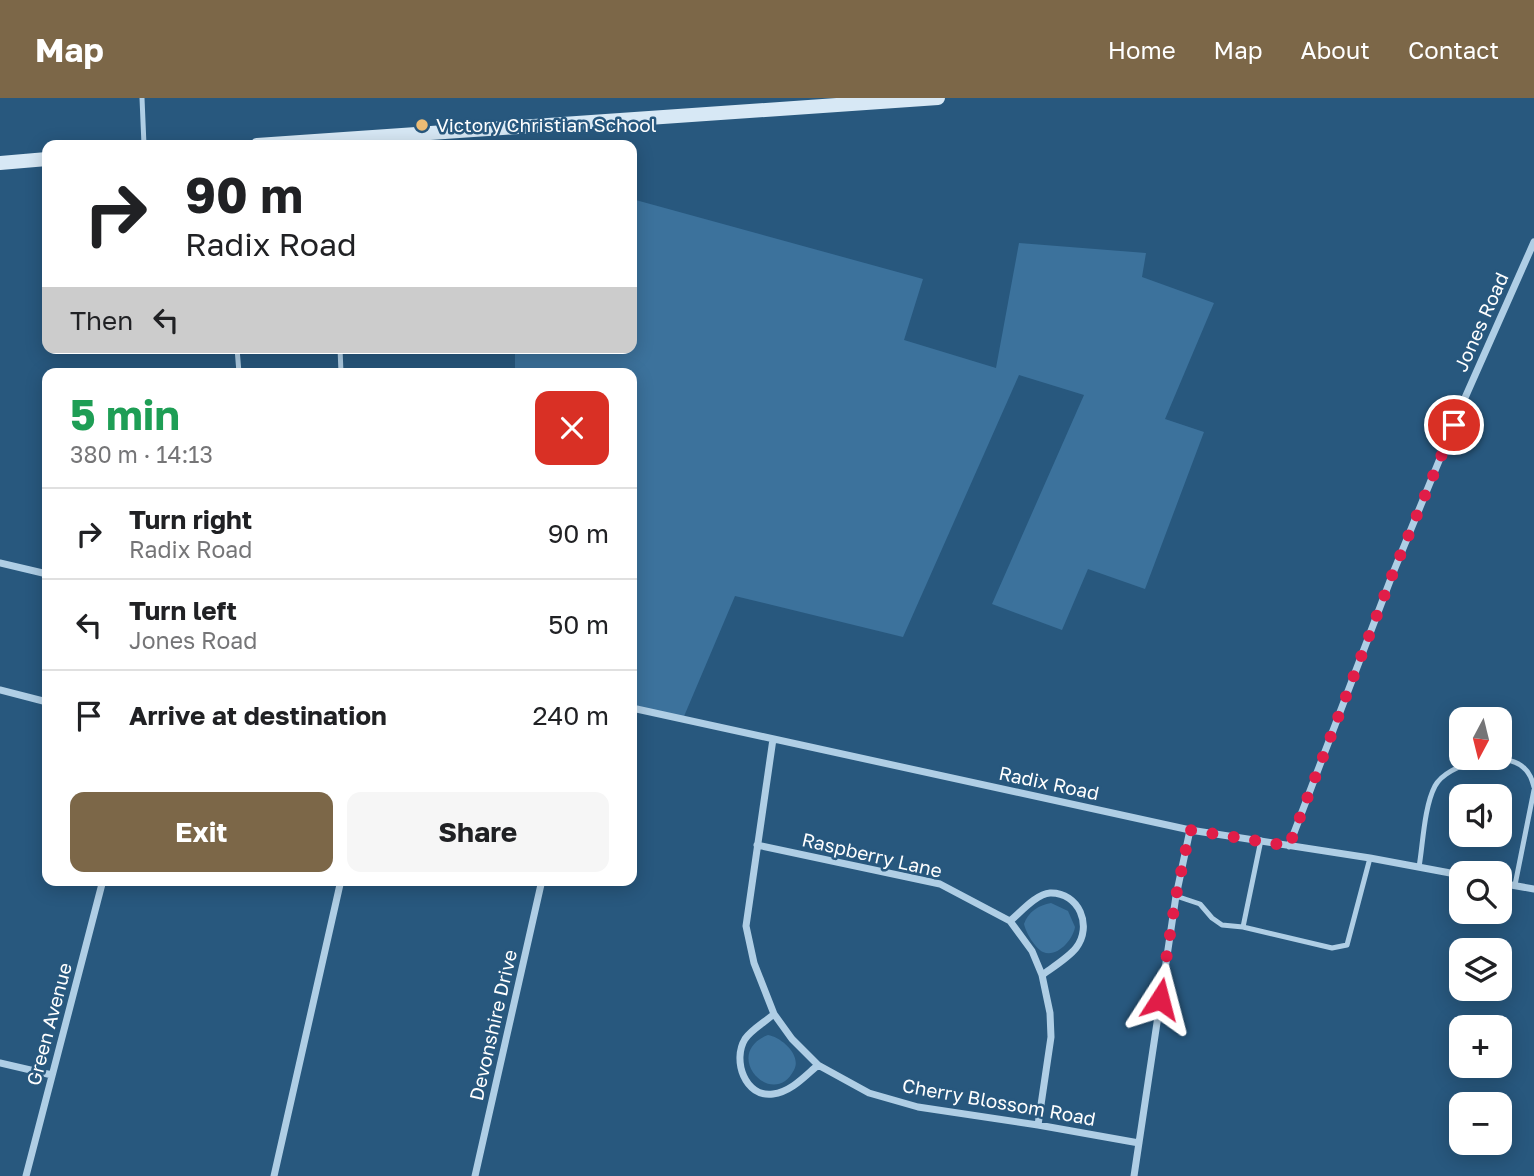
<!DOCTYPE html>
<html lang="en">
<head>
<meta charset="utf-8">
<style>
  :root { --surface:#fff; --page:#f6f6f6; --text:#202124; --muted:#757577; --line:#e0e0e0; --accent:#7c6748 }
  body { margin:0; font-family:"Golos Text",sans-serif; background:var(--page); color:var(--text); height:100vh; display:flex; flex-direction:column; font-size:26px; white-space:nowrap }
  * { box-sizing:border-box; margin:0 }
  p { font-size:23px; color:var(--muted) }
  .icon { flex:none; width:38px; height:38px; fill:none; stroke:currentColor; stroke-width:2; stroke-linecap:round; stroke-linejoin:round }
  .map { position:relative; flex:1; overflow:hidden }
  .sheet { position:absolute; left:42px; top:270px; width:595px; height:518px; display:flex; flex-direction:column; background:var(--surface); border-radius:14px; box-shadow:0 4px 18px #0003 }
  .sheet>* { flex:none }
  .guide { position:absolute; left:42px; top:42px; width:595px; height:214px; border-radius:14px; box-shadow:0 4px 18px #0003; background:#fff; color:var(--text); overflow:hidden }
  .needle { width:46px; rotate:187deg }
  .buttons { position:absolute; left:1449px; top:609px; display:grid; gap:14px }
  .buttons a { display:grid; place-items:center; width:63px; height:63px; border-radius:14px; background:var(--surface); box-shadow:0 4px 18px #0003; font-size:35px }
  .pin { position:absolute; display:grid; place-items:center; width:60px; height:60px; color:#fff; margin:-30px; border:4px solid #fff; border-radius:50%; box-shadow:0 2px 7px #0007 }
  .me { position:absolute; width:77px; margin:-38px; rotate:9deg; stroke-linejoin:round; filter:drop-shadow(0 0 5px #0008) }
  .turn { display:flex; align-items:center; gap:24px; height:147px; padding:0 28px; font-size:32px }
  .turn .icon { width:91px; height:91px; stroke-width:2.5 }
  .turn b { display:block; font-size:49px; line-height:60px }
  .then { display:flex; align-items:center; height:66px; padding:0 28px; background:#0003; gap:14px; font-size:26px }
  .round { display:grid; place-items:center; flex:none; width:74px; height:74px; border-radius:14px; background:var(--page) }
  .head { display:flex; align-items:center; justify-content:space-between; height:119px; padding:0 28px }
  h1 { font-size:42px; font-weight:700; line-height:52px; color:#1e9e55 }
  .action { display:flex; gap:14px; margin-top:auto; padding:14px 28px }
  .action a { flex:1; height:80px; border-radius:14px; background:var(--accent); color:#fff; font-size:28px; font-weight:700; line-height:80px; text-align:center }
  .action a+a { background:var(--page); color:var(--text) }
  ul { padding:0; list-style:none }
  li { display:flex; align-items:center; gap:21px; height:91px; padding:0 28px; border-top:2px solid var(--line) }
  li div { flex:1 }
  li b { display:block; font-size:26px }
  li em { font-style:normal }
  header { display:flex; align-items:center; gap:42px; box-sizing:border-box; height:98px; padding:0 35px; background:var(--accent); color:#fff }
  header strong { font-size:33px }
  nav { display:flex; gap:38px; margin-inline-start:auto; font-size:24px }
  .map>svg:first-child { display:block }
  .green { fill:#3c729c }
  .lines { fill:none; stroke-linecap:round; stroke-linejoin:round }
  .lane { stroke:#afcee5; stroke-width:5 }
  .street { stroke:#afcee5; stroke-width:7 }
  .secondary { stroke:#d7e8f5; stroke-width:14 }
  .route { stroke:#e11d48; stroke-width:12; stroke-dasharray:0 21.6 }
  .poi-dot { fill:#ecbc75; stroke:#28587e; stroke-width:2.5 }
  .labels { text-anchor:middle; stroke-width:5; stroke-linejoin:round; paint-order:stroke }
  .poi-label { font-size:19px; fill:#fff; stroke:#28587e; text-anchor:start }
  .street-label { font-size:19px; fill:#fff; stroke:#28587e }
</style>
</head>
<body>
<header>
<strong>Map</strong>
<nav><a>Home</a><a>Map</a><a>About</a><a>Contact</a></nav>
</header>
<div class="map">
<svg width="1534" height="1078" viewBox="0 0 1534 1078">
  <rect width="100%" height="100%" fill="#28587e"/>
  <path class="green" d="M 632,101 L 923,181 L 904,242 L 996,270 L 1019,145 L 1146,155 L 1142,179 L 1214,205 L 1165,321 L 1204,334 L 1145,491 L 1088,471 L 1062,532 L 992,506 L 1084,297 L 1019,277 L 903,539 L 735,498 L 682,623 L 632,612 L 632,275 L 515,275 L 515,250 L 632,250 Z
    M 1051,805 L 1068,813 L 1075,829 C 1073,842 1057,860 1043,854 C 1035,850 1026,835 1024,826 C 1028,814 1039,807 1051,805 Z
    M 768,937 C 781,939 802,957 794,972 C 773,1013 720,956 768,937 Z"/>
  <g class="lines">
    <path class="lane" d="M 142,0 L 144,47
      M 237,250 L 239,275
      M 340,250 L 341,275
      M 1419,769 C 1423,746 1424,709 1435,688 C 1447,665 1505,651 1524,670 C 1530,675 1532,682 1534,689
      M 1515,787 L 1534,692
      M 1176,798 L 1200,806 L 1212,820 L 1222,827 L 1243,829 L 1261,742
      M 1243,829 L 1332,850 L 1347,847 L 1370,760"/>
    <path class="street" d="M 0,465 L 47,476
      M 0,592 L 47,604
      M 632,610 L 1190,732 L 1370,760 L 1461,777
      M 773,641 L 746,828 L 754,865 L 774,916 L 792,941 L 818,967 L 869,995 L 918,1009 L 1038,1027 L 1139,1045
      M 757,747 L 940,786 L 1010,823 L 1032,853 L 1042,877 L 1050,915 L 1051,939 L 1038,1027
      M 1289,748 L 1393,475 L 1464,302 L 1534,144
      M 1500,785 L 1534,791
      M 1010,823 C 1020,815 1036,796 1050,795 C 1079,794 1093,828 1076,850 C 1068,860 1053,869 1042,877
      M 774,916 C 765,924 751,932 745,941 C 732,962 745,1000 773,996 C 791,994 805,978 818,967
      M 0,965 L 52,977
      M 26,1078 L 103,782
      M 274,1078 L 341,782
      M 475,1078 L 542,782
      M 1134,1078 L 1176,798 L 1190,732"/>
    <path class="secondary" d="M 257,47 L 938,0
      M 0,65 L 47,61"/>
  </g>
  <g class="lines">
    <path class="route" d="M 1160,901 L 1176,798 L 1190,732 L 1289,748 L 1393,475 L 1454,327"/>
  </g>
  <circle class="poi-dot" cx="422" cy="27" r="7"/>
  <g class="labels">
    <g class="poi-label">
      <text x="436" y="34">Victory Christian School</text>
    </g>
    <g class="street-label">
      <text transform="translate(1481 224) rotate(-66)" y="7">Jones Road</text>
      <text transform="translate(1049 685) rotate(12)" y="7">Radix Road</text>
      <text transform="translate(872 757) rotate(13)" y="7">Raspberry Lane</text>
      <text transform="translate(49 926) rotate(-75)" y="7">Green Avenue</text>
      <text transform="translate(493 927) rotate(-77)" y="7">Devonshire Drive</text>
      <text transform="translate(999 1004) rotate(10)" y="7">Cherry Blossom Road</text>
    </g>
  </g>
</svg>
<div class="buttons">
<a><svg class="needle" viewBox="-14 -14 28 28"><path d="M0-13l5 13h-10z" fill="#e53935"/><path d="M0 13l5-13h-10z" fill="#757577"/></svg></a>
<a><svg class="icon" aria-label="sound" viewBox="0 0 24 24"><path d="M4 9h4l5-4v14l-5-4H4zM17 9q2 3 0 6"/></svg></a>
<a><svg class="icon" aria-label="search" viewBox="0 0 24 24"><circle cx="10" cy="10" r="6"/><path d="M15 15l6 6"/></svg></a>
<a><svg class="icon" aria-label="layers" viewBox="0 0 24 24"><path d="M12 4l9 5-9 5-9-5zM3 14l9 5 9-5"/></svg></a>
<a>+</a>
<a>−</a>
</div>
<div class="pin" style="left:1454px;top:327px;background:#d93025"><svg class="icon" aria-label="arrive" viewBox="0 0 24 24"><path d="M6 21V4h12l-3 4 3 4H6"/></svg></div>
<svg class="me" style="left:1160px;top:901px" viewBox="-20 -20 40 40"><path d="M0-17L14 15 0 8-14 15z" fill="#e11d48" stroke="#fff" stroke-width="4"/></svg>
<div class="guide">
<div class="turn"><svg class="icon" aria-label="right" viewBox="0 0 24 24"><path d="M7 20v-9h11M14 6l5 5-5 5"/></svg><div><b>90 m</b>Radix Road</div></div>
<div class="then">Then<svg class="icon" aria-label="left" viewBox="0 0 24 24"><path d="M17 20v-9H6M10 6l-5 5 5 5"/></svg></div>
</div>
<section class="sheet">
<div class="head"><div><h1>5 min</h1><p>380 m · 14:13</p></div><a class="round" style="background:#d93025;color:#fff"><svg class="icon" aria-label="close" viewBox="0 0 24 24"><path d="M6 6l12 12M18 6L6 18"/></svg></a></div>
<ul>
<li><svg class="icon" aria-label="right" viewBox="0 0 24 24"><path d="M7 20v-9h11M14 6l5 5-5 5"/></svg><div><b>Turn right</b><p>Radix Road</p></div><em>90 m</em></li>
<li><svg class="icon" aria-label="left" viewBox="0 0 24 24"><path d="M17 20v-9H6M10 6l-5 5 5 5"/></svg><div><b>Turn left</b><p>Jones Road</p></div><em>50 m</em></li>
<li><svg class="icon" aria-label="arrive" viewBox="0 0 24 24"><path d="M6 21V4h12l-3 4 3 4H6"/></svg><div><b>Arrive at destination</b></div><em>240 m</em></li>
</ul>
<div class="action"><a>Exit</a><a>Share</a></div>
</section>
</div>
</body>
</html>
